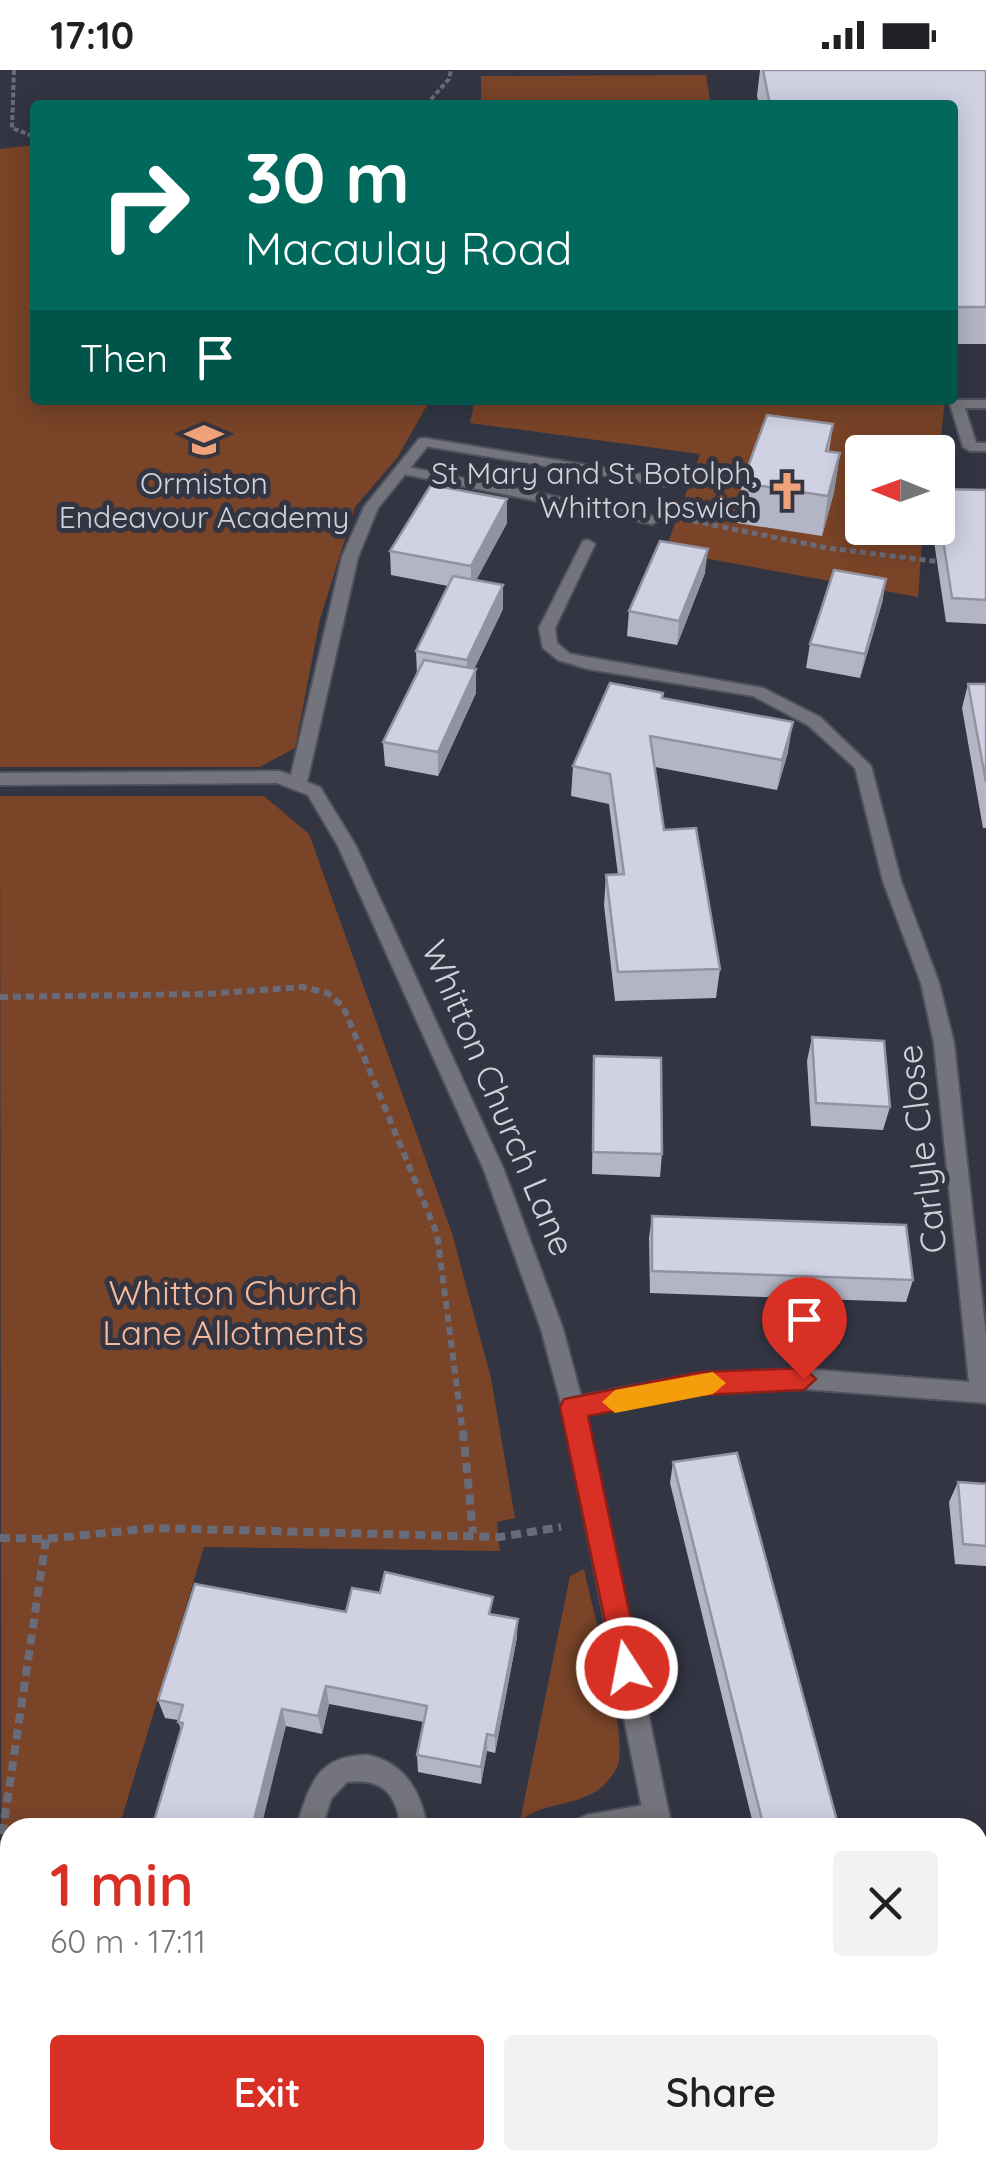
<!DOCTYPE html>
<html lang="en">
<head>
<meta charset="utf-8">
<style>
  :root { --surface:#fff; --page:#f2f2f2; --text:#202124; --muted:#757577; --accent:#d93025 }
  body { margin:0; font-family:Quicksand,sans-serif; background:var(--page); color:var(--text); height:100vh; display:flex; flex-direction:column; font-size:38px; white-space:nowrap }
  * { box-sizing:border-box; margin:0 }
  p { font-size:32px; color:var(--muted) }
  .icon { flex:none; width:55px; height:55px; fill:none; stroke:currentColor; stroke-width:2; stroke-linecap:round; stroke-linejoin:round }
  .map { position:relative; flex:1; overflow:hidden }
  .details { position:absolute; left:0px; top:1748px; width:988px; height:352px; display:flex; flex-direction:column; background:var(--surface); border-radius:30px 30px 0 0; box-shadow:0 5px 25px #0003 }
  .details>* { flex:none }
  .top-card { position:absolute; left:30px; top:30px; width:928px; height:305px; border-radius:10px; box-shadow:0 5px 25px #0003; background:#00695c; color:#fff; overflow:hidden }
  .needle { width:65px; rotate:271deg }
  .fabs { position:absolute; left:845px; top:365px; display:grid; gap:20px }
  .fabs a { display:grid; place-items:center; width:110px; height:110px; border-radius:10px; background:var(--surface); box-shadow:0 5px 25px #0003; font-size:50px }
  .pin { position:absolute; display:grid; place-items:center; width:85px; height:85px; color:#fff; margin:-102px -42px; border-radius:50% 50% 50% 0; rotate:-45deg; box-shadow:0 0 10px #0007 }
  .pin .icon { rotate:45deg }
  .me { position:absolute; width:110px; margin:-55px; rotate:349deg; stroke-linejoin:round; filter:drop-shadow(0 0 8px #0008) }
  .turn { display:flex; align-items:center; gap:35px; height:210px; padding:0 50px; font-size:45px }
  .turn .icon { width:130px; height:130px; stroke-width:2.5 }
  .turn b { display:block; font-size:70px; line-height:85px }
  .then { display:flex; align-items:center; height:95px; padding:0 50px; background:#0003; gap:20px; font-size:38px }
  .round { display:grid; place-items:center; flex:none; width:105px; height:105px; border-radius:10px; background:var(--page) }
  .overview { display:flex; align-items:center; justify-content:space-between; height:170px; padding:0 50px }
  h1 { font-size:60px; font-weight:600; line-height:75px; color:var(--accent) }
  .primary-button { display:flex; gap:20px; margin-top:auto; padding:20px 50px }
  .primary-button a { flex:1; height:115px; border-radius:10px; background:var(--accent); color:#fff; font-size:40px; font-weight:600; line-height:115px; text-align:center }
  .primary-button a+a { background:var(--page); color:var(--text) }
  .status { display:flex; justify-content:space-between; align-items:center; height:70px; padding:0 50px; background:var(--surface); direction:ltr }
  .status svg { height:28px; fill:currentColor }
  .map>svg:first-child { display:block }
  .green { fill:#794428 }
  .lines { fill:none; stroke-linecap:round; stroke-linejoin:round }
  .lane-casing { stroke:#4f515e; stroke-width:4 }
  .street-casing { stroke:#4f515e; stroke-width:4 }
  .path-far3 { stroke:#696b78; stroke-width:4; stroke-dasharray:5 2.5; stroke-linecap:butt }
  .path-far2 { stroke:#696b78; stroke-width:5; stroke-dasharray:6 4; stroke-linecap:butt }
  .path-far1 { stroke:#696b78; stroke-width:6; stroke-dasharray:8 5; stroke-linecap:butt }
  .path { stroke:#696b78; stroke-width:8; stroke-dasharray:10 6; stroke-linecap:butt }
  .lane { fill:#74757c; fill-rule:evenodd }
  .street { fill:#74757c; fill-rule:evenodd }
  .wall { fill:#b3b5c4 }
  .shaded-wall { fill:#9293a0 }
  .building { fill:#d0d2e4; stroke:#9293a0; stroke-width:2.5 }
  .route { fill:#d93025; stroke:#8d1f18; stroke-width:2.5 }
  .slow { fill:#f59e0b }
  .labels { text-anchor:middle; stroke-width:10; stroke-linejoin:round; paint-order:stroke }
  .far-poi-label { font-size:30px; fill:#d0d2db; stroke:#333543; text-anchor:end }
  .street-label { font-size:35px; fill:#d0d2db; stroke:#333543 }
  .park-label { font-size:35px; fill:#f6b99a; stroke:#333543 }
</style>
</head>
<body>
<div class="status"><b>17:10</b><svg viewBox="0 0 49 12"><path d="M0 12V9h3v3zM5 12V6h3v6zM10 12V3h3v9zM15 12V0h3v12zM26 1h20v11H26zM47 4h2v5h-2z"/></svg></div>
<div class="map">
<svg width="986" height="2098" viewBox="0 0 986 2098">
  <rect width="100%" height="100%" fill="#333543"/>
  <path class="green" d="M 706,5 L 711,35 L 481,35 L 481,6 Z
    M 25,76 L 35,76 L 35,330 L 430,330 L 397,388 L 355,437 L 320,549 L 295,678 L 260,697 L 0,697 L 0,79 Z
    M 475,330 L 945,330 L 938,392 L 938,382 L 862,382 L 862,458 L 923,458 L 918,527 L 665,481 L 700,384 L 470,353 Z
    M 0,726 L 264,726 L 309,764 L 452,1163 L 491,1308 L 515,1448 L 497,1452 L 500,1481 L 204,1477 L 119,1757 L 10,1758 L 10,2074 L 2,2098 Z
    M 584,1499 C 593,1543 625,1651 619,1690 C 618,1699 610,1709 603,1716 C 578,1738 546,1730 520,1751 L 570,1506 Z"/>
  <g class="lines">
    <g class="lane-casing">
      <path id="lane" d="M 957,330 L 986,330 L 986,338 L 965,338 L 976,373 L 986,373 L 986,381 L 970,381 L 963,377 L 950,334 Z
        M 424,368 L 671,409 L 678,413 L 671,417 L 419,375 L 419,369 Z
        M 403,396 L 652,446 L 659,450 L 652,454 L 398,403 L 396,400 Z
        M 656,1733 L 665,1737 L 669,1746 L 665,1755 L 660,1758 L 574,1758 L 578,1749 L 587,1745 Z
        M 438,2090 L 468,2090 L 466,2098 L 436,2098 Z"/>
    </g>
    <g class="street-casing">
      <path id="street" d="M 419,369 L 431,372 L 378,438 L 358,487 L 307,712 L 320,717 L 356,776 L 504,1100 L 563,1259 L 581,1326 L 701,1303 L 804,1299 L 969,1312 L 934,973 L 921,913 L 883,811 L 855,698 L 808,655 L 753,626 L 588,599 L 558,590 L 543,578 L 539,558 L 583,471 L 588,470 L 595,474 L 555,558 L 557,573 L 570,584 L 763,618 L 820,647 L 871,696 L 901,811 L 939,913 L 954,973 L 986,1266 L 986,1333 L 804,1319 L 701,1323 L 586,1344 L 672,1758 L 646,1758 L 562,1337 L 541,1259 L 484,1100 L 338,776 L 308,725 L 277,713 L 0,715 L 0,703 L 279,701 L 291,705 L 342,487 L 364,437 Z
        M 367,1685 C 404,1692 422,1722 427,1758 L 401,1758 C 396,1723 383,1708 347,1712 L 331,1729 L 322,1758 L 296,1758 C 310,1715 316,1686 367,1685 Z
        M 715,2090 L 745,2090 L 747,2098 L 717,2098 Z"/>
    </g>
    <path class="path-far3" d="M 14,0 L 12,58 L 35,67
      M 426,35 L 449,9 L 451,0"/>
    <path class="path-far2" d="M 683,449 L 828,478 L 941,492"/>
    <path class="path-far1" d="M 0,927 L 205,924 L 303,917 L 327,923 L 343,936 L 437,1164 L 463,1364"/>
    <path class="path" d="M 463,1361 L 473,1463
      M 0,1468 L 46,1469 L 153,1458 L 500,1467 L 561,1457
      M 0,1780 L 46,1469"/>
    <use href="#lane" class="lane"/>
    <use href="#street" class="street"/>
  </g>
  <path class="wall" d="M 760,0 L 986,0 L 986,274 L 952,274 L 952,35 L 759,35 L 757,26 Z
    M 833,354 L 829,381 L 840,383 L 834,422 L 822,466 L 737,453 L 742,413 Z
    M 938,419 L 986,420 L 986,554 L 946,552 L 932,458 L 938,458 Z
    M 507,453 L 476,510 L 503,539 L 474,599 L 476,623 L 438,706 L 385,696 L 383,672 L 417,605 L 416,581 L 448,516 L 391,505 L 390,481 Z
    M 705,503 L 677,575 L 627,566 L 629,541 Z
    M 886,509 L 882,533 L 860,608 L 806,598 L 810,574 Z
    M 968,614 L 986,614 L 986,758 L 983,758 L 962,638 Z
    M 663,623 L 663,628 L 788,682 L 777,720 L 655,697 L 664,760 L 720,899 L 716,928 L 615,931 L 604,835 L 606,805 L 618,805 L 609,734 L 571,726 L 573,696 Z
    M 812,967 L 890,1037 L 883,1060 L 811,1056 L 807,991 Z
    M 594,986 L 662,1084 L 660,1107 L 592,1104 Z
    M 652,1146 L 913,1210 L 906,1232 L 650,1223 L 649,1168 Z
    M 673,1392 L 839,1758 L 754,1758 L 670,1413 Z
    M 958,1412 L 986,1414 L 986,1496 L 955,1494 L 949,1432 Z
    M 346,1542 L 493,1545 L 517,1567 L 495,1683 L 487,1681 L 481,1714 L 418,1702 L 417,1685 L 424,1652 L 329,1634 L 322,1664 L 286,1656 L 181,1660 L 178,1650 L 165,1648 L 158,1630 Z
    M 835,2090 L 929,2090 L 931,2098 L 837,2098 Z"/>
  <path class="shaded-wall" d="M 840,383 L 834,422 L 822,466 L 828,426 Z
    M 507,429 L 507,453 L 471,520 L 471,496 Z
    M 708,479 L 705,503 L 677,575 L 679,551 Z
    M 886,509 L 882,533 L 860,608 L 865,584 Z
    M 503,515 L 503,539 L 467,614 L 467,590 Z
    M 476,599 L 476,623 L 438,706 L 438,682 Z
    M 793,652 L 788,682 L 777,720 L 782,690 Z
    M 518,1549 L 517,1567 L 495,1683 L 495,1666 Z
    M 326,1616 L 329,1634 L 322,1664 L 318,1646 Z
    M 282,1639 L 286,1656 L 261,1758 L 252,1758 Z
    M 487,1664 L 487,1681 L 481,1714 L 481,1697 Z"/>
  <path class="building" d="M 763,0 L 986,0 L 986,237 L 952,237 L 952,35 L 770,35 Z
    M 767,345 L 833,354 L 826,381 L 840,383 L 828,426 L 742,413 Z
    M 431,415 L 507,429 L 471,496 L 390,481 Z
    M 938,419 L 986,420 L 986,530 L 952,528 L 938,437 Z
    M 660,471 L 708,479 L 679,551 L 629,541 Z
    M 834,500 L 886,509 L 865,584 L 810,574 Z
    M 453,506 L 503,515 L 467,590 L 416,581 Z
    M 424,590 L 476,599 L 438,682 L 383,672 Z
    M 610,613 L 663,623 L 662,628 L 793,652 L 782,690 L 650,666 L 664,760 L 696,758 L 720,899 L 618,902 L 606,805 L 624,804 L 610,704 L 573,696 Z
    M 968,614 L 986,614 L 986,712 Z
    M 812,967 L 884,971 L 890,1037 L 816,1033 Z
    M 594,986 L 661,988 L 662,1084 L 593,1082 Z
    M 652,1146 L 906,1155 L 913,1210 L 652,1201 Z
    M 737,1383 L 839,1758 L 764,1758 L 673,1392 Z
    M 958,1412 L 986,1414 L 986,1476 L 963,1474 Z
    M 385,1502 L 493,1527 L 489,1544 L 518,1549 L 495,1666 L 487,1664 L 481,1697 L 417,1685 L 427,1636 L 326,1616 L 318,1646 L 282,1639 L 252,1758 L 152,1758 L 183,1653 L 178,1652 L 183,1635 L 158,1630 L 195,1514 L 346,1542 L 352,1518 L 380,1523 Z
    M 846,2090 L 929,2090 L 931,2098 L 848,2098 Z"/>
  <path class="route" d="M 804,1298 L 816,1309 L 804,1320 L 701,1325 L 588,1346 L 641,1598 L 637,1608 L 627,1612 L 617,1608 L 560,1337 L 564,1329 L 701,1302 Z"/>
  <path class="slow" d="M 713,1302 L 726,1313 L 713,1324 L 615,1343 L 602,1332 L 615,1320 Z"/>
  <defs>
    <g id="school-bare" transform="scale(3)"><path d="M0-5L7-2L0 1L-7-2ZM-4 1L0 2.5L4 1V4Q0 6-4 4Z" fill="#f0a27a" stroke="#333543" stroke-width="2.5" paint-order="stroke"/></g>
    <g id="church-bare" transform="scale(3)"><path d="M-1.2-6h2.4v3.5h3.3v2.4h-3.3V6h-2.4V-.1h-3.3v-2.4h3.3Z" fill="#f0a27a" stroke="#333543" stroke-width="2.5" paint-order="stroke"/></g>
  </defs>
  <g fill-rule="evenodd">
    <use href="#school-bare" x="204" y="370"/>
    <use href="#church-bare" x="787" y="421"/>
  </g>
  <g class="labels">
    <g class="far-poi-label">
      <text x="757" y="414">St Mary and St Botolph,<tspan x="757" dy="34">Whitton Ipswich</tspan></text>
      <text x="204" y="424" text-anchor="middle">Ormiston<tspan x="204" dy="34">Endeavour Academy</tspan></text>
    </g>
    <g class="street-label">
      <text transform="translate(498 1028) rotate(67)" y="12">Whitton Church Lane</text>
      <text transform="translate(922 1079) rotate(-97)" y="12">Carlyle Close</text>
    </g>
    <g class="park-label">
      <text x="233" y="1235">Whitton Church<tspan x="233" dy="40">Lane Allotments</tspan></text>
    </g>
  </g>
</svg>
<div class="fabs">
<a><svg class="needle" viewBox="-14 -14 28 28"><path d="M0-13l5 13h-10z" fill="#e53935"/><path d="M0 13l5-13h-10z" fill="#757577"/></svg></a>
</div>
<div class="pin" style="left:804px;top:1309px;background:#d93025"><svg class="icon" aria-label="arrive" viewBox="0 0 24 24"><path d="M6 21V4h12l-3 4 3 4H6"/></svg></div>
<svg class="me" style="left:627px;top:1598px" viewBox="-20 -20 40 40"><circle r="17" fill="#d93025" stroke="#fff" stroke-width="3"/><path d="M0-11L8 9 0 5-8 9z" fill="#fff"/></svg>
<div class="top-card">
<div class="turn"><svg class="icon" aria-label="right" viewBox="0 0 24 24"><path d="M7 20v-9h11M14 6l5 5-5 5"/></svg><div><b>30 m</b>Macaulay Road</div></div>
<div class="then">Then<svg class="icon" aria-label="arrive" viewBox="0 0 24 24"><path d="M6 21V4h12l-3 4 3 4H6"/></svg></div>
</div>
<section class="details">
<div class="overview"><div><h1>1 min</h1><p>60 m · 17:11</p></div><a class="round"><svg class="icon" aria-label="close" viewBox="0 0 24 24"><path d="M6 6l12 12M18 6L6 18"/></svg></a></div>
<div class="primary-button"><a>Exit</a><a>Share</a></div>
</section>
</div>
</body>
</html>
